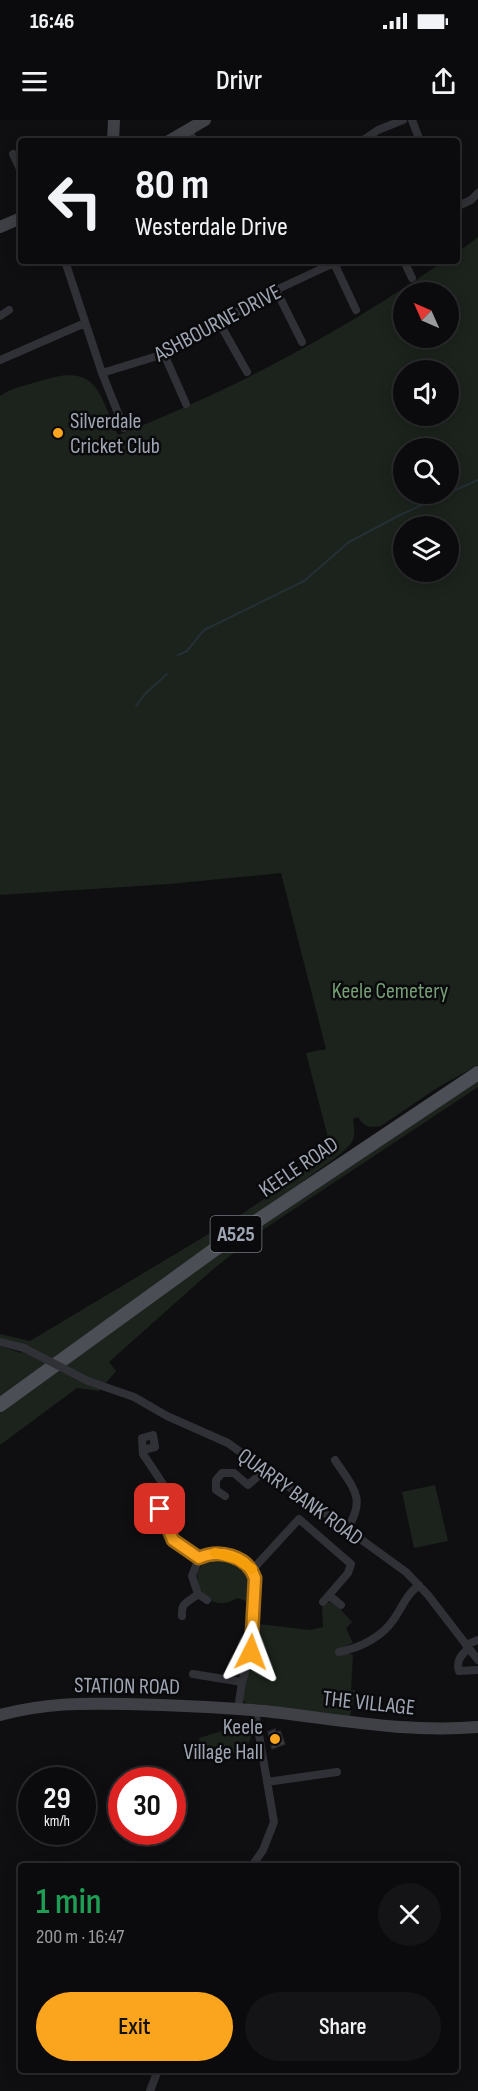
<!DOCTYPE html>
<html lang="en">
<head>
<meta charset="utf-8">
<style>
  :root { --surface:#0b0b0d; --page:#141416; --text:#f1f3f6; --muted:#9a9b9d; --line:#2b2b2e; --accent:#fba41d }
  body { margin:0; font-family:"Sofia Sans Condensed",sans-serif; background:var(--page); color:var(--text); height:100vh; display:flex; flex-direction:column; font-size:22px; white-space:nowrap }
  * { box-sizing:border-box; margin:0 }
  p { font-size:20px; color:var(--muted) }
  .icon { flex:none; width:33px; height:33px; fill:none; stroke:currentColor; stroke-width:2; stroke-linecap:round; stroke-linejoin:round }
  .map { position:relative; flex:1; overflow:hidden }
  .side { position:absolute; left:18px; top:1743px; width:441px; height:210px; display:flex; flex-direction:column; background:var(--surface); border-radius:6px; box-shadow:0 3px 15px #0003,0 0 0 2px var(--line) }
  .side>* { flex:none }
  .guide { position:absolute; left:18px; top:18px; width:442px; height:126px; border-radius:6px; box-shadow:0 3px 15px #0003,0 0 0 2px var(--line); background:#0b0b0d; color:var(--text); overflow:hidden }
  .needle { width:39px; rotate:315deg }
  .controls { position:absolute; left:393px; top:162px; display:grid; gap:12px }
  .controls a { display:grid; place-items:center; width:66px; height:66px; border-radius:50%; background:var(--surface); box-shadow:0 3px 15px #0003,0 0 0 2px var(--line); font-size:30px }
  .speed { position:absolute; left:18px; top:1647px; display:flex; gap:12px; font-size:30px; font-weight:700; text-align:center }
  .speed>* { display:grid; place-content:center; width:78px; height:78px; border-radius:50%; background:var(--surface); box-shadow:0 3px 15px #0003,0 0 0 2px var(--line); line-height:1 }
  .speed small { font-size:15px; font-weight:400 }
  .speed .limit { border:9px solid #d22; background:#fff; color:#111 }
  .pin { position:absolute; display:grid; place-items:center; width:51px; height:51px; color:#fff; margin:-26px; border-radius:12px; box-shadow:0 3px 9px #0006 }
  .me { position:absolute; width:66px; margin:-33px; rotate:3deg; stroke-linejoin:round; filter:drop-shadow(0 0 4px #0008) }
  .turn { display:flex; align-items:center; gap:21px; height:126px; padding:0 18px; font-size:27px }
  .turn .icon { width:78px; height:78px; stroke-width:2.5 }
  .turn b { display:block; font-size:42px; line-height:51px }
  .round { display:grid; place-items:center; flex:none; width:63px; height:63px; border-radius:32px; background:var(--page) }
  .head { display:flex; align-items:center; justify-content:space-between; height:102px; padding:0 18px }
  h1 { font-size:36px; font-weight:600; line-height:45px; color:#1e9e55 }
  .cta { display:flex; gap:12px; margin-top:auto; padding:12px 18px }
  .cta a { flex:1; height:69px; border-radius:36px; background:var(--accent); color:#111; font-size:24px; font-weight:600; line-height:69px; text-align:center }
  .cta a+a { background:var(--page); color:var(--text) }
  .status { display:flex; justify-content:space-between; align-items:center; height:42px; padding:0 30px; background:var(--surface); direction:ltr }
  .status svg { height:16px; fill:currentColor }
  header { display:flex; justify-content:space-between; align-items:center; height:78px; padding:0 18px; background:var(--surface); font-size:27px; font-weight:600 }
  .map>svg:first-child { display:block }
  .green { fill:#1b231c; fill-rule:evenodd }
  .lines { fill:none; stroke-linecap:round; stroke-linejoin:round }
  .stream { stroke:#252f35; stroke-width:2 }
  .building { fill:#3b3c41; stroke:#29292d; stroke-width:1.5 }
  .street { stroke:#303136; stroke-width:8 }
  .secondary { stroke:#3e4046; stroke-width:12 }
  .primary { stroke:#4c4e55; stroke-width:14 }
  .street-bridge { stroke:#303136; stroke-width:8 }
  .route-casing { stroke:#a36b13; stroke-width:15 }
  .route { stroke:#fba41d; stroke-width:10 }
  .slow { stroke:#f59e0b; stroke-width:10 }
  .poi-dot { fill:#fba41d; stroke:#0a0a0c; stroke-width:2 }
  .labels { text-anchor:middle; stroke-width:5; stroke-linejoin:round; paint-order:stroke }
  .shield { fill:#0a0a0c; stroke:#727781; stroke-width:1.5 }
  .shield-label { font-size:21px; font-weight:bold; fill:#9fa6b3 }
  .street-label { font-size:22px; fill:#9fa6b3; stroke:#0a0a0c }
  .poi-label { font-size:22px; fill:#9fa6b3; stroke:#0a0a0c; text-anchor:start }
  .park-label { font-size:22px; fill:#759f75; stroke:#0a0a0c }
</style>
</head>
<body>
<div class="status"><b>16:46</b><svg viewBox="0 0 49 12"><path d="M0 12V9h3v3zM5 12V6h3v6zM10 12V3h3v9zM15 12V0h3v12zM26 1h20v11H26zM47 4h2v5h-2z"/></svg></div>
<header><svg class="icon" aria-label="menu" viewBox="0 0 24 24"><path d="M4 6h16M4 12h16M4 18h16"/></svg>Drivr<svg class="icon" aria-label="share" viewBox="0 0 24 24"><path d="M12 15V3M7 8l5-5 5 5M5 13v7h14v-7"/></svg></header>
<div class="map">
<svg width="478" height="1971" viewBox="0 0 478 1971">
  <rect width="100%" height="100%" fill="#0f0f11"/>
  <path class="green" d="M 478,117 L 478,945 L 437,968 L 381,1006 C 370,1008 364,1007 358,997 L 353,999 C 357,1023 352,1024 334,1039 L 0,1280 L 0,1226 L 21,1233 L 25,1226 L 0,1219 L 0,1214 L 30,1221 L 242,1094 L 332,1033 L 306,933 L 326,929 L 281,753 L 169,764 L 0,775 L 0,276 C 11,268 27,265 40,261 C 98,242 98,272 118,315 C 233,270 343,211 444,141 L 458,141 L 458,132 ZM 404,172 L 448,172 L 448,218 L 404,218 ZM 404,250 L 448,250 L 448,296 L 404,296 ZM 404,328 L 448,328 L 448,374 L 404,374 ZM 404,406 L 448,406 L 448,452 L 404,452 Z
    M 478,956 L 478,967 L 264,1109 L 211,1151 L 109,1242 L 116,1251 L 99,1271 L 77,1268 L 0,1325 L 0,1290 L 120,1201 Z
    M 435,1365 L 448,1421 L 414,1428 L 402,1372 Z
    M 214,1437 C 236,1439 259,1458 246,1481 L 238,1478 C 235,1479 232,1481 229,1482 C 205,1491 180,1450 214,1437 Z
    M 332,1480 L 352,1502 L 346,1508 L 353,1523 L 339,1529 L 353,1535 L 351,1570 L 355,1570 L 350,1598 L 247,1585 L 243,1580 C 246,1554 255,1530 258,1504 L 310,1510 L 323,1507 L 322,1487 Z
    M 245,1604 L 252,1606 C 253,1638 226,1633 202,1637 L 199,1618 Z"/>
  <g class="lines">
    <path class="stream" d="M 178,535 L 187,531 L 204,510 L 304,461 L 349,422 L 402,394 L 478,360
      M 136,586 L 145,574 L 167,554"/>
  </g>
  <path class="building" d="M 275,1609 L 276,1612 L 280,1611 L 285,1624 L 272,1629 L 268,1612 Z"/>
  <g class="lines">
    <path class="street" d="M 412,0 L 420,21
      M 188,9 L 194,21
      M 362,21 L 378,10 L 403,0
      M 13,34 L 21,51
      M 458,86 L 471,80 L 478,73
      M 65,141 L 102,253 L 164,234 L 276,170 L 338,141
      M 404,141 L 412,158
      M 334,143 L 356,190
      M 276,170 L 302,222
      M 0,196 L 9,190
      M 220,204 L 247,252
      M 164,234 L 186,284
      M 0,240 L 85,203
      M 102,253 L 124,308 L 131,306
      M 0,1222 L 24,1228
      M 88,1261 L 134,1277 L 167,1296 L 228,1323 L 406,1452 L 428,1475 L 478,1540
      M 143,1330 L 155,1327 L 153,1315 L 142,1318 L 143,1334 L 163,1364 C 157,1382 161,1407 176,1422 C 183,1428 192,1432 199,1438
      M 335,1340 C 353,1368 367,1378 347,1409
      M 225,1376 L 216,1370 L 216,1360 L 222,1353 L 234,1353 L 248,1365 L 264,1351
      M 252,1450 L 299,1399 L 351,1444 L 348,1453 L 323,1482
      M 198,1474 L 207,1480
      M 329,1475 L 341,1485
      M 182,1496 C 181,1481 188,1483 198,1474 L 192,1456 L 199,1438 C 219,1429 247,1435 255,1458 L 251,1532 L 242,1562 L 238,1589
      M 466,1525 L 478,1520
      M 468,1529 C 461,1535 456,1541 459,1551 L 477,1550
      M 339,1532 C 360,1528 382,1517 394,1499 C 403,1486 406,1475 419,1465
      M 193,1554 L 242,1562
      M 267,1662 L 337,1652
      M 252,1746 L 263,1730 L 274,1702 L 255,1591
      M 150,1971 L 158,1950"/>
    <path class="secondary" d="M 113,21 L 114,0
      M 169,21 L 205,0
      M 0,107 L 21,98
      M 0,1595 C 45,1583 81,1583 127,1584 C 172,1585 219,1587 264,1591 C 337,1599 404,1613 478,1607"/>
    <path class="primary" d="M 0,1285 L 218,1127 L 478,953"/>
    <path class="street-bridge" d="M 24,1228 L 88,1261"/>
  </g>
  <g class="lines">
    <g class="route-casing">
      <path id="route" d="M 160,1389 L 173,1420 L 199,1438 C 219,1429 247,1435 255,1458 L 251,1532"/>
    </g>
    <use href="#route" class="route"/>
    <path class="slow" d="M 215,1433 L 237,1439 L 252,1449"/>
  </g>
  <g class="poi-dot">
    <circle cx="58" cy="313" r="6"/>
    <circle cx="275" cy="1619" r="6"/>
  </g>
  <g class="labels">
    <rect class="shield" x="210.5" y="1096" width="51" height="36" rx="4.5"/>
    <g class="shield-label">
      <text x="236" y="1121">A525</text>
    </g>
    <g class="street-label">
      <text transform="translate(217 202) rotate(-28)" y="8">ASHBOURNE DRIVE</text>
      <text transform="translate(298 1046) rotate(-34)" y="8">KEELE ROAD</text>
      <text transform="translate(301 1376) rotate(36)" y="8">QUARRY BANK ROAD</text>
      <text transform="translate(127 1565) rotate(1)" y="8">STATION ROAD</text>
      <text transform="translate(369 1582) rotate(6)" y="8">THE VILLAGE</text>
    </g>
    <g class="poi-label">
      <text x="70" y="308">Silverdale<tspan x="70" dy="25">Cricket Club</tspan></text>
      <text x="263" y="1614" text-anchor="end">Keele<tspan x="263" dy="25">Village Hall</tspan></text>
    </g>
    <g class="park-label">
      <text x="390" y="878">Keele Cemetery</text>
    </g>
  </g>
</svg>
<div class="controls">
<a><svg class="needle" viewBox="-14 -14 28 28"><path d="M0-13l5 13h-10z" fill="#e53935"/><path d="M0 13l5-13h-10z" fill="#9a9b9d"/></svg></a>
<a><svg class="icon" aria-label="sound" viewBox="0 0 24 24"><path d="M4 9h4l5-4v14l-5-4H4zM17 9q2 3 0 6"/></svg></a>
<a><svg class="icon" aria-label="search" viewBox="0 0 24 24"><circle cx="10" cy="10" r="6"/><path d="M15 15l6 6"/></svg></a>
<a><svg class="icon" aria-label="layers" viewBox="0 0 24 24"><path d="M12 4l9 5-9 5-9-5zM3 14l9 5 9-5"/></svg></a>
</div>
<div class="speed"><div>29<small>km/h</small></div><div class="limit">30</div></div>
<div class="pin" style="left:160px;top:1389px;background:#d93025"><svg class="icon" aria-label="arrive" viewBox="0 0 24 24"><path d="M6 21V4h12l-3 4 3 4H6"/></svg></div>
<svg class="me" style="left:251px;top:1532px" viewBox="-20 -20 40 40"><path d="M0-17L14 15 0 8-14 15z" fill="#fba41d" stroke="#fff" stroke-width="4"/></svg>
<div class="guide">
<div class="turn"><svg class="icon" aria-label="left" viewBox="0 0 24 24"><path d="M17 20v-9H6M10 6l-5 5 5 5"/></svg><div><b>80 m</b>Westerdale Drive</div></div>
</div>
<section class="side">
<div class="head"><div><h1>1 min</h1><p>200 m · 16:47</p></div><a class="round"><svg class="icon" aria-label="close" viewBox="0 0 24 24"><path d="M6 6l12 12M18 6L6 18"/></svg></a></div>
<div class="cta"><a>Exit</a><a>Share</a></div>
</section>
</div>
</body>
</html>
